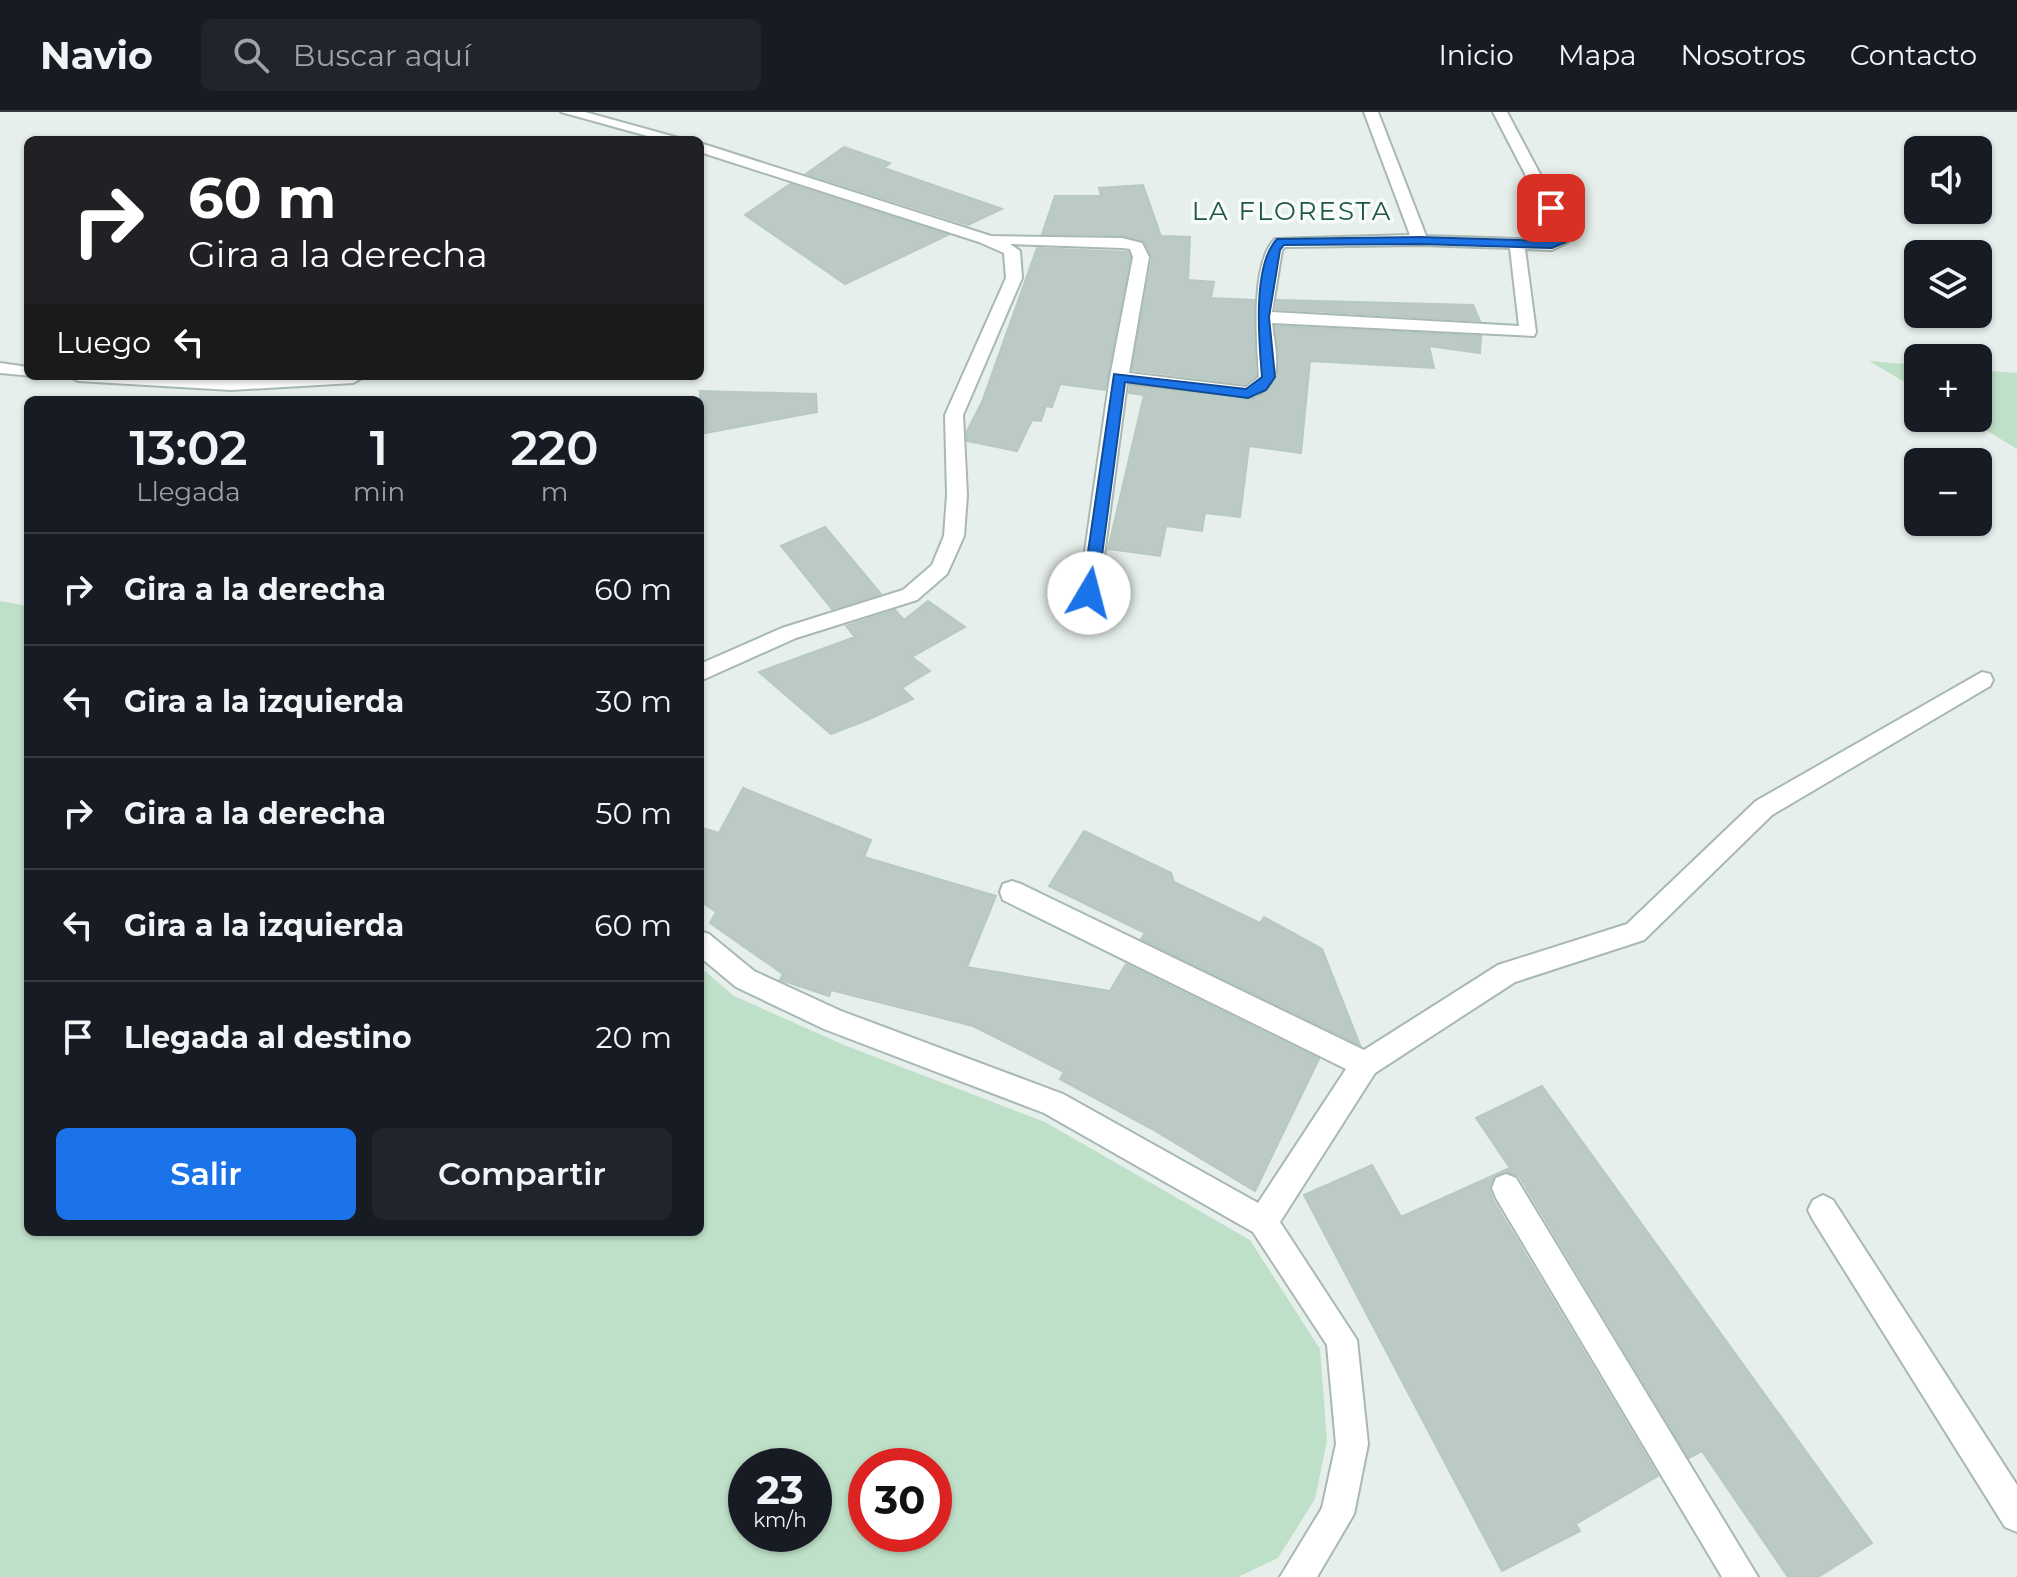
<!DOCTYPE html>
<html lang="es">
<head>
<meta charset="utf-8">
<style>
  :root { --surface:#171b24; --page:#20242c; --text:#f1f3f6; --muted:#9ea1a6; --line:#363941; --accent:#1a73e8 }
  body { margin:0; font-family:Montserrat,sans-serif; background:var(--page); color:var(--text); height:100vh; display:flex; flex-direction:column; font-size:30px; white-space:nowrap }
  * { box-sizing:border-box; margin:0 }
  p { font-size:26px; color:var(--muted) }
  .icon { flex:none; width:44px; height:44px; fill:none; stroke:currentColor; stroke-width:2; stroke-linecap:round; stroke-linejoin:round }
  .map { position:relative; flex:1; overflow:hidden }
  .panel { position:absolute; left:24px; top:284px; width:680px; height:840px; display:flex; flex-direction:column; background:var(--surface); border-radius:12px; box-shadow:0 2px 6px #0004 }
  .panel>* { flex:none }
  .top-card { position:absolute; left:24px; top:24px; width:680px; height:244px; border-radius:12px; box-shadow:0 2px 6px #0004; background:#202124; color:#fff; overflow:hidden }
  .fabs { position:absolute; left:1904px; top:24px; display:grid; gap:16px }
  .fabs a { display:grid; place-items:center; width:88px; height:88px; border-radius:12px; background:var(--surface); box-shadow:0 2px 6px #0004; font-size:40px }
  .speed { position:absolute; left:728px; top:1336px; display:flex; gap:16px; font-size:40px; font-weight:700; text-align:center }
  .speed>* { display:grid; place-content:center; width:104px; height:104px; border-radius:50%; background:var(--surface); box-shadow:0 2px 6px #0004; line-height:1 }
  .speed small { font-size:20px; font-weight:400 }
  .speed .limit { border:12px solid #d22; background:#fff; color:#111 }
  .pin { position:absolute; display:grid; place-items:center; width:68px; height:68px; color:#fff; margin:-34px; border-radius:16px; box-shadow:0 4px 12px #0006 }
  .me { position:absolute; width:88px; margin:-44px; rotate:8deg; stroke-linejoin:round; filter:drop-shadow(0 0 6px #0008) }
  .turn { display:flex; align-items:center; gap:28px; height:168px; padding:0 32px; font-size:36px }
  .turn .icon { width:104px; height:104px; stroke-width:2.5 }
  .turn b { display:block; font-size:56px; line-height:68px }
  .then { display:flex; align-items:center; height:76px; padding:0 32px; background:#0003; gap:16px; font-size:30px }
  .eta { display:flex; justify-content:space-evenly; align-items:center; height:136px; text-align:center }
  .eta b { font-size:48px; font-weight:600; line-height:56px }
  .button { display:flex; gap:16px; margin-top:auto; padding:16px 32px }
  .button a { flex:1; height:92px; border-radius:12px; background:var(--accent); color:#fff; font-size:32px; font-weight:600; line-height:92px; text-align:center }
  .button a+a { background:var(--page); color:var(--text) }
  ul { padding:0; list-style:none }
  li { display:flex; align-items:center; gap:24px; height:112px; padding:0 32px; border-top:2px solid var(--line) }
  li div { flex:1 }
  li b { display:block; font-size:30px }
  li em { font-style:normal }
  header { display:flex; align-items:center; gap:48px; box-sizing:border-box; height:112px; padding:0 40px; background:var(--surface); border-bottom:2px solid var(--line) }
  header strong { font-size:38px }
  nav { display:flex; gap:44px; margin-inline-start:auto; font-size:28px }
  .search { width:560px; height:72px; background:var(--page); display:flex; align-items:center; gap:20px; box-sizing:border-box; padding:0 28px; border-radius:12px; color:var(--muted); font-size:30px }
  .map>svg:first-child { display:block }
  .green { fill:#bfe0c8; fill-rule:evenodd }
  .building { fill:#bbcac4; stroke:#b8c9c2; stroke-width:2 }
  .lines { fill:none; stroke-linecap:round; stroke-linejoin:round }
  .street-casing { stroke:#a8b8b2; stroke-width:4 }
  .street { fill:#fff; fill-rule:evenodd }
  .route { fill:#1a73e8; stroke:#114b97; stroke-width:2 }
  .labels { text-anchor:middle; stroke-width:7; stroke-linejoin:round; paint-order:stroke }
  .far-quarter-label { font-size:26px; letter-spacing:2px; fill:#1f5548; stroke:#f7fbf9 }
</style>
</head>
<body>
<header>
<strong>Navio</strong>
<div class="search"><svg class="icon" aria-label="search" viewBox="0 0 24 24"><circle cx="10" cy="10" r="6"/><path d="M15 15l6 6"/></svg>Buscar aquí</div>
<nav><a>Inicio</a><a>Mapa</a><a>Nosotros</a><a>Contacto</a></nav>
</header>
<div class="map">
<svg width="2017" height="1465" viewBox="0 0 2017 1465">
  <rect width="100%" height="100%" fill="#e6efeb"/>
  <path class="green" d="M 1869,249 L 1918,253 L 1918,278 Z
    M 1978,258 L 2017,261 L 2017,337 L 1966,306 L 1978,306 Z
    M 0,489 L 28,494 L 28,1120 L 700,1120 L 700,855 L 734,884 L 844,933 L 1045,1010 L 1250,1128 L 1320,1237 L 1327,1329 L 1315,1387 L 1278,1446 L 1238,1465 L 0,1465 ZM 746,1354 L 814,1354 L 814,1422 L 746,1422 ZM 866,1354 L 934,1354 L 934,1422 L 866,1422 Z"/>
  <path class="building" d="M 844,35 L 890,51 L 884,56 L 1002,97 L 968,113 L 806,62 Z
    M 790,72 L 948,123 L 845,172 L 745,103 Z
    M 1143,73 L 1161,124 L 1190,125 L 1188,168 L 1214,170 L 1211,186 L 1254,188 L 1256,264 L 1245,272 L 1132,258 L 1152,146 L 1145,130 L 1122,123 L 1042,122 L 1055,84 L 1101,84 L 1099,76 Z
    M 1037,136 L 1128,140 L 1130,145 L 1105,278 L 1060,272 L 1052,295 L 1046,294 L 1041,309 L 1032,308 L 1017,339 L 967,329 L 967,319 L 982,290 Z
    M 1277,188 L 1473,193 L 1480,209 L 1276,197 Z
    M 1275,214 L 1481,224 L 1480,241 L 1429,234 L 1434,256 L 1310,249 L 1301,341 L 1249,334 L 1240,405 L 1205,401 L 1202,419 L 1166,414 L 1160,444 L 1108,437 L 1144,283 L 1129,281 L 1130,274 L 1256,288 L 1266,281 L 1278,263 Z
    M 700,279 L 816,282 L 817,300 L 700,322 Z
    M 825,415 L 881,482 L 832,497 L 781,434 Z
    M 928,489 L 965,515 L 912,545 L 930,559 L 902,576 L 913,587 L 867,608 L 831,622 L 759,560 L 855,525 L 846,514 L 895,498 L 904,508 Z
    M 743,676 L 871,728 L 864,745 L 996,784 L 967,855 L 1110,879 L 1126,852 L 1319,947 L 1255,1079 L 1152,1017 L 1060,967 L 1064,960 L 973,914 L 831,878 L 829,884 L 780,868 L 783,862 L 710,811 L 716,800 L 700,789 L 700,715 L 719,721 Z
    M 1084,719 L 1171,761 L 1174,770 L 1260,811 L 1264,805 L 1322,837 L 1360,933 L 1141,827 L 1145,821 L 1049,774 Z
    M 1542,974 L 1872,1431 L 1818,1465 L 1788,1465 L 1702,1339 L 1689,1346 L 1519,1064 L 1505,1059 L 1493,1065 L 1489,1077 L 1493,1088 L 1658,1364 L 1576,1412 L 1580,1419 L 1502,1459 L 1304,1083 L 1372,1053 L 1401,1105 L 1510,1056 L 1476,1006 Z"/>
  <g class="lines">
    <g class="street-casing">
      <path id="street" d="M 561,0 L 585,0 L 686,28 L 662,28 Z
        M 1364,0 L 1378,0 L 1426,124 L 1549,128 L 1555,120 L 1493,0 L 1507,0 L 1571,120 L 1568,130 L 1552,138 L 1525,137 L 1536,220 L 1534,224 L 1272,211 C 1275,240 1286,270 1254,285 L 1127,271 L 1099,481 L 1096,486 L 1082,486 L 1079,481 L 1110,265 L 1133,145 L 1130,137 L 1122,136 L 1010,132 L 1020,139 L 1022,166 L 963,303 L 967,383 L 964,424 L 947,462 L 917,488 L 796,526 L 700,569 L 700,552 L 782,516 L 903,478 L 932,453 L 944,424 L 947,383 L 945,303 L 1006,166 L 1004,141 L 979,130 L 700,40 L 700,31 L 991,124 L 1122,126 L 1142,131 L 1149,145 L 1129,261 L 1246,275 L 1259,265 C 1257,230 1250,152 1275,127 L 1410,123 ZM 1420,133 L 1510,136 L 1519,214 L 1272,200 L 1282,138 L 1285,135 Z
        M 0,251 L 28,255 L 28,264 L 33,264 L 0,261 Z
        M 69,264 L 231,268 L 293,264 L 362,266 L 353,271 L 231,278 L 78,269 Z
        M 1982,560 L 1990,562 L 1993,568 L 1990,574 L 1772,703 L 1644,828 L 1515,870 L 1375,961 L 1280,1110 L 1357,1228 L 1368,1332 L 1354,1402 L 1317,1465 L 1280,1465 L 1322,1396 L 1336,1332 L 1327,1233 L 1253,1120 L 1044,1001 L 824,917 L 736,875 L 700,845 L 700,819 L 709,822 L 754,859 L 841,899 L 1063,982 L 1258,1091 L 1346,957 L 1003,788 L 1000,780 L 1003,772 L 1012,769 L 1021,772 L 1364,938 L 1498,853 L 1627,812 L 1756,689 Z
        M 1506,1062 L 1516,1066 L 1758,1465 L 1722,1465 L 1496,1086 L 1492,1076 L 1496,1066 Z
        M 1823,1083 L 1833,1088 L 2017,1373 L 2017,1420 L 2005,1415 L 1813,1108 L 1808,1098 L 1813,1088 Z"/>
    </g>
    <use href="#street" class="street"/>
  </g>
  <path class="route" d="M 1551,93 L 1556,96 L 1569,120 L 1566,130 L 1552,136 L 1420,132 L 1284,133 L 1280,138 L 1269,205 L 1275,265 L 1266,278 L 1248,286 L 1125,270 L 1097,481 L 1095,485 L 1084,485 L 1082,481 L 1114,262 L 1246,277 L 1262,265 C 1259,230 1252,153 1277,127 L 1420,125 L 1550,129 L 1556,126 L 1557,120 L 1545,96 Z"/>
  <g class="labels">
    <g class="far-quarter-label">
      <text x="1292" y="108">LA FLORESTA</text>
    </g>
  </g>
</svg>
<div class="fabs">
<a><svg class="icon" aria-label="sound" viewBox="0 0 24 24"><path d="M4 9h4l5-4v14l-5-4H4zM17 9q2 3 0 6"/></svg></a>
<a><svg class="icon" aria-label="layers" viewBox="0 0 24 24"><path d="M12 4l9 5-9 5-9-5zM3 14l9 5 9-5"/></svg></a>
<a>+</a>
<a>−</a>
</div>
<div class="speed"><div>23<small>km/h</small></div><div class="limit">30</div></div>
<div class="pin" style="left:1551px;top:96px;background:#d93025"><svg class="icon" aria-label="arrive" viewBox="0 0 24 24"><path d="M6 21V4h12l-3 4 3 4H6"/></svg></div>
<svg class="me" style="left:1089px;top:481px" viewBox="-20 -20 40 40"><circle r="19" fill="#fff"/><path d="M0-13L10 11 0 6-10 11z" fill="#1a73e8"/></svg>
<div class="top-card">
<div class="turn"><svg class="icon" aria-label="right" viewBox="0 0 24 24"><path d="M7 20v-9h11M14 6l5 5-5 5"/></svg><div><b>60 m</b>Gira a la derecha</div></div>
<div class="then">Luego<svg class="icon" aria-label="left" viewBox="0 0 24 24"><path d="M17 20v-9H6M10 6l-5 5 5 5"/></svg></div>
</div>
<section class="panel">
<div class="eta">
<div><b>13:02</b><p>Llegada</p></div>
<div><b>1</b><p>min</p></div>
<div><b>220</b><p>m</p></div>
</div>
<ul>
<li><svg class="icon" aria-label="right" viewBox="0 0 24 24"><path d="M7 20v-9h11M14 6l5 5-5 5"/></svg><div><b>Gira a la derecha</b></div><em>60 m</em></li>
<li><svg class="icon" aria-label="left" viewBox="0 0 24 24"><path d="M17 20v-9H6M10 6l-5 5 5 5"/></svg><div><b>Gira a la izquierda</b></div><em>30 m</em></li>
<li><svg class="icon" aria-label="right" viewBox="0 0 24 24"><path d="M7 20v-9h11M14 6l5 5-5 5"/></svg><div><b>Gira a la derecha</b></div><em>50 m</em></li>
<li><svg class="icon" aria-label="left" viewBox="0 0 24 24"><path d="M17 20v-9H6M10 6l-5 5 5 5"/></svg><div><b>Gira a la izquierda</b></div><em>60 m</em></li>
<li><svg class="icon" aria-label="arrive" viewBox="0 0 24 24"><path d="M6 21V4h12l-3 4 3 4H6"/></svg><div><b>Llegada al destino</b></div><em>20 m</em></li>
</ul>
<div class="button"><a>Salir</a><a>Compartir</a></div>
</section>
</div>
</body>
</html>
